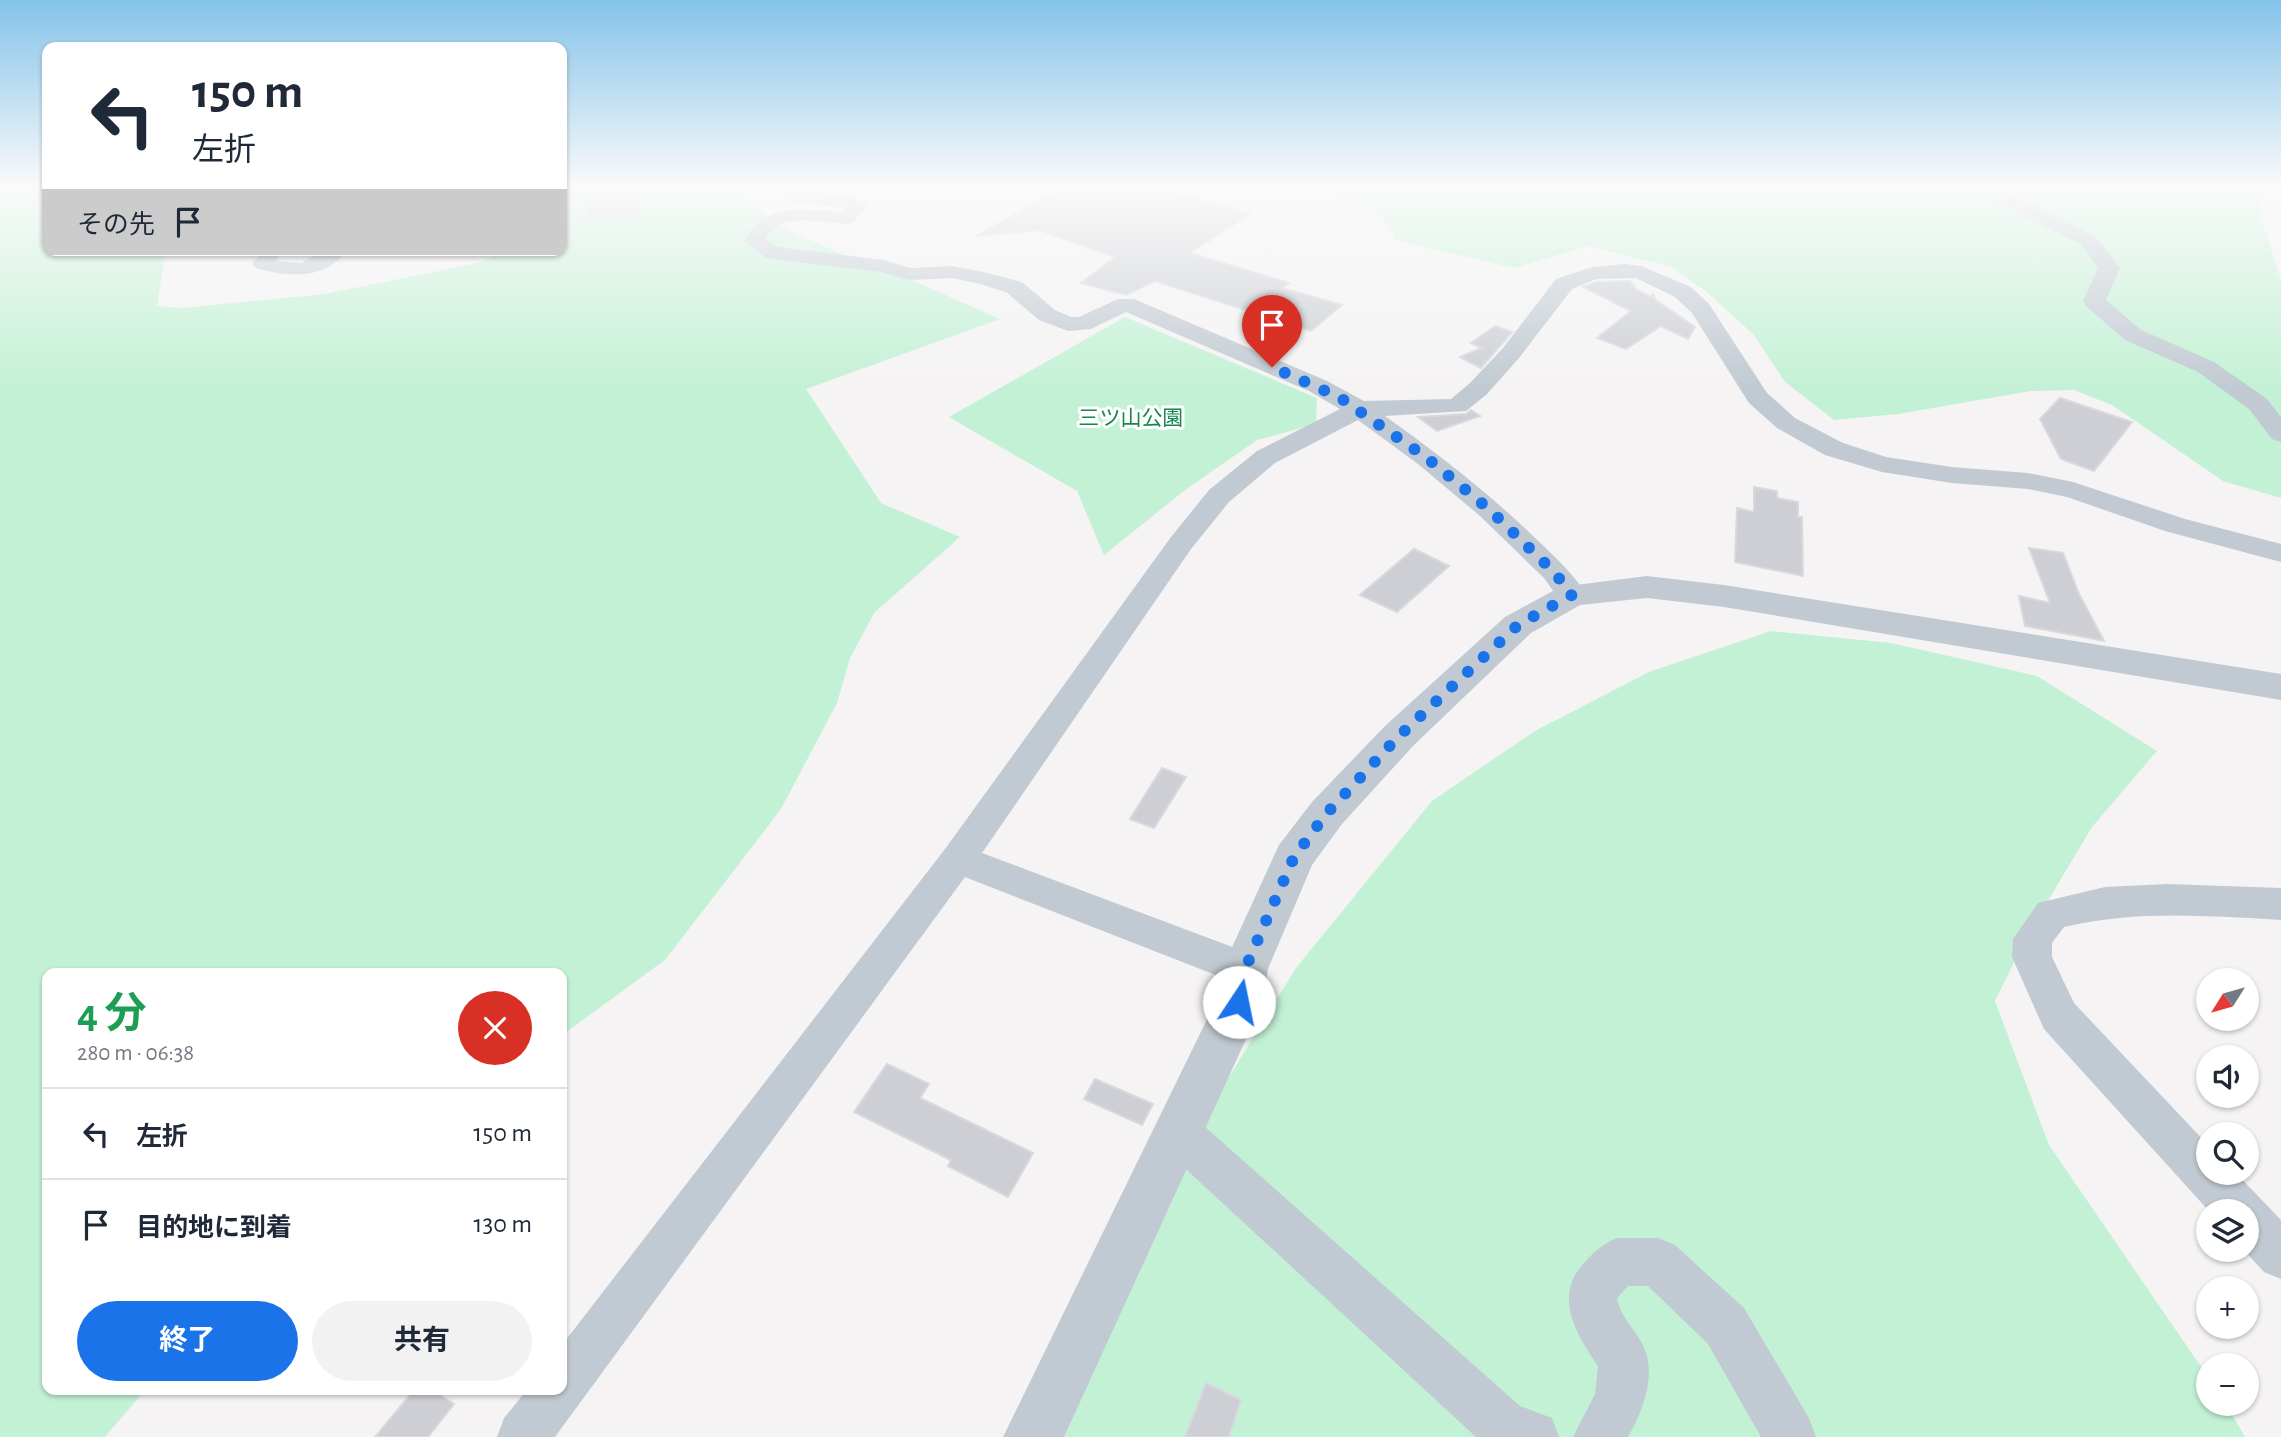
<!DOCTYPE html>
<html lang="ja">
<head>
<meta charset="utf-8">
<style>
  :root { --surface:#fff; --page:#f2f2f3; --text:#1f2937; --muted:#747a83; --line:#e0e1e3; --accent:#1a73e8 }
  body { margin:0; font-family:"Alegreya Sans","Noto Sans JP",sans-serif; background:var(--page); color:var(--text); height:100vh; display:flex; flex-direction:column; font-size:26px; white-space:nowrap }
  * { box-sizing:border-box; margin:0 }
  p { font-size:23px; color:var(--muted) }
  .icon { flex:none; width:38px; height:38px; fill:none; stroke:currentColor; stroke-width:2; stroke-linecap:round; stroke-linejoin:round }
  .map { position:relative; flex:1; overflow:hidden }
  .panel { position:absolute; left:42px; top:968px; width:525px; height:427px; display:flex; flex-direction:column; background:var(--surface); border-radius:14px; box-shadow:0 2px 5px #0004 }
  .panel>* { flex:none }
  .hud { position:absolute; left:42px; top:42px; width:525px; height:214px; border-radius:14px; box-shadow:0 2px 5px #0004; background:#fff; color:var(--text); overflow:hidden }
  .needle { width:46px; rotate:233deg }
  .controls { position:absolute; left:2196px; top:968px; display:grid; gap:14px }
  .controls a { display:grid; place-items:center; width:63px; height:63px; border-radius:50%; background:var(--surface); box-shadow:0 2px 5px #0004; font-size:35px }
  .pin { position:absolute; display:grid; place-items:center; width:60px; height:60px; color:#fff; margin:-72px -30px; border-radius:50% 50% 50% 0; rotate:-45deg; box-shadow:0 0 7px #0007 }
  .pin .icon { rotate:45deg }
  .me { position:absolute; width:77px; margin:-38px; rotate:11deg; stroke-linejoin:round; filter:drop-shadow(0 0 5px #0008) }
  .turn { display:flex; align-items:center; gap:24px; height:147px; padding:0 35px; font-size:32px }
  .turn .icon { width:91px; height:91px; stroke-width:2.5 }
  .turn b { display:block; font-size:49px; line-height:60px }
  .then { display:flex; align-items:center; height:66px; padding:0 35px; background:#0003; gap:14px; font-size:26px }
  .round { display:grid; place-items:center; flex:none; width:74px; height:74px; border-radius:37px; background:var(--page) }
  .headline { display:flex; align-items:center; justify-content:space-between; height:119px; padding:0 35px }
  h1 { font-size:42px; font-weight:700; line-height:52px; color:#1e9e55 }
  .cta { display:flex; gap:14px; margin-top:auto; padding:14px 35px }
  .cta a { flex:1; height:80px; border-radius:42px; background:var(--accent); color:#fff; font-size:28px; font-weight:700; line-height:80px; text-align:center }
  .cta a+a { background:var(--page); color:var(--text) }
  ul { padding:0; list-style:none }
  li { display:flex; align-items:center; gap:21px; height:91px; padding:0 35px; border-top:2px solid var(--line) }
  li div { flex:1 }
  li b { display:block; font-size:26px }
  li em { font-style:normal }
  .map>svg:first-child { display:block }
  .green { fill:#c3f1d5 }
  .building { fill:#cdcfd5; stroke:#d7d9de; stroke-width:2 }
  .lines { fill:none; stroke-linecap:round; stroke-linejoin:round }
  .minor { fill:#c1cad2; fill-rule:evenodd }
  .tertiary { fill:#c1cad2; fill-rule:evenodd }
  .route { stroke:#1a73e8; stroke-width:12; stroke-dasharray:0 21.6 }
  .labels { text-anchor:middle; stroke-width:6; stroke-linejoin:round; paint-order:stroke }
  .far-park-label { font-size:21px; fill:#17864f; stroke:#fff }
</style>
</head>
<body>
<div class="map">
<svg width="2281" height="1437" viewBox="0 0 2281 1437">
  <rect width="100%" height="100%" fill="#f5f3f3"/>
  <path class="green" d="M 0,188 L 38,188 L 47,192 L 47,250 L 166,250 L 157,306 L 182,308 L 325,294 L 478,263 L 508,250 L 562,250 L 562,188 L 734,188 L 782,227 L 844,255 L 923,285 L 1000,319 L 806,389 L 881,503 L 960,537 L 874,613 L 850,658 L 837,703 L 781,809 L 665,960 L 562,1035 L 562,973 L 47,973 L 47,1390 L 145,1390 L 105,1437 L 0,1437 Z
    M 1308,188 L 2257,188 L 2264,226 L 2281,280 L 2281,498 L 2223,481 L 2112,405 L 2074,390 L 2031,391 L 1898,414 L 1834,420 L 1785,382 L 1754,335 L 1708,293 L 1672,267 L 1588,246 L 1514,268 L 1396,240 C 1381,201 1345,198 1308,188 Z
    M 1125,317 L 1317,398 L 1316,424 L 1257,440 L 1185,490 L 1104,555 L 1077,491 L 949,417 Z
    M 1771,631 L 1891,643 L 2037,676 L 2157,751 L 2092,827 L 2028,934 L 1995,1001 L 2049,1145 L 2208,1377 L 2208,1404 L 2226,1404 L 2245,1437 L 1015,1437 L 1111,1269 L 1296,968 L 1432,801 L 1535,731 L 1649,672 Z"/>
  <path class="building" d="M 642,188 L 638,213 L 586,217 L 592,192 Z
    M 1061,188 L 1161,188 L 1250,214 L 1190,253 L 1289,283 L 1282,288 L 1342,305 L 1311,331 L 1155,281 L 1126,295 L 1081,283 L 1115,257 L 1039,230 L 976,236 Z
    M 1630,281 L 1636,289 L 1651,297 L 1653,294 L 1656,300 L 1695,327 L 1688,339 L 1661,326 L 1626,349 L 1597,338 L 1631,311 L 1583,287 L 1597,282 Z
    M 1495,326 L 1512,332 L 1481,368 L 1460,357 L 1481,348 L 1471,343 Z
    M 2060,398 L 2132,422 L 2094,471 L 2061,459 L 2040,419 Z
    M 1471,410 L 1480,416 L 1437,431 L 1418,417 L 1466,414 Z
    M 1754,487 L 1777,491 L 1777,498 L 1798,502 L 1798,517 L 1802,517 L 1803,576 L 1735,562 L 1737,508 L 1754,512 Z
    M 2029,548 L 2063,553 L 2079,594 L 2104,641 L 2025,626 L 2019,596 L 2050,603 Z
    M 1414,549 L 1449,566 L 1397,612 L 1360,595 Z
    M 1162,768 L 1186,777 L 1154,828 L 1130,819 Z
    M 887,1064 L 929,1084 L 920,1098 L 1033,1153 L 1008,1197 L 948,1166 L 951,1160 L 854,1112 Z
    M 1095,1079 L 1153,1104 L 1142,1125 L 1084,1099 Z
    M 1206,1383 L 1241,1400 L 1229,1437 L 1185,1437 Z
    M 414,1390 L 432,1390 L 454,1404 L 428,1437 L 375,1437 Z"/>
  <g class="lines">
    <path class="minor" d="M 773,188 L 845,194 L 864,203 L 867,207 L 853,222 L 846,224 C 822,222 777,211 766,239 L 778,247 L 884,260 L 910,268 L 952,266 L 984,272 L 1022,282 L 1055,310 L 1071,317 L 1079,317 L 1118,299 L 1134,299 L 1327,381 L 1364,401 L 1451,399 L 1469,384 L 1503,348 L 1556,279 L 1592,267 L 1625,264 L 1641,266 L 1691,287 L 1709,304 L 1767,393 L 1795,418 L 1843,443 L 1886,457 L 1952,467 L 2028,473 L 2073,482 L 2185,519 L 2281,544 L 2281,562 L 2165,531 L 2067,497 L 2028,489 L 1952,483 L 1882,472 L 1825,455 L 1777,428 L 1749,403 L 1692,313 L 1675,297 L 1636,278 L 1596,279 L 1572,289 L 1519,358 L 1487,394 L 1466,411 L 1385,416 C 1437,453 1486,491 1532,535 C 1552,554 1572,572 1587,595 L 1583,602 L 1572,605 L 1561,602 L 1544,578 L 1480,516 L 1418,464 L 1358,420 L 1275,463 L 1229,502 L 1191,549 L 982,853 L 1259,957 L 1265,969 L 1259,981 L 1245,986 L 1231,981 L 965,877 L 555,1437 L 497,1437 L 504,1418 L 527,1390 L 562,1390 L 562,1345 L 945,849 L 1171,537 L 1209,490 L 1257,451 L 1340,409 L 1309,391 L 1126,312 L 1091,329 L 1068,331 L 1039,320 L 1006,292 L 980,284 L 952,278 L 909,280 L 881,272 L 772,259 L 765,257 L 745,241 C 761,202 806,209 841,212 L 845,208 L 793,202 Z
      M 1972,188 L 1997,188 L 2095,236 L 2120,268 L 2106,300 L 2141,330 L 2214,362 L 2267,399 L 2281,417 L 2281,442 L 2272,439 L 2249,409 L 2198,372 L 2125,340 L 2086,306 L 2083,301 L 2098,268 L 2081,244 L 1974,192 Z
      M 263,250 L 276,251 L 279,255 L 276,261 L 301,263 L 324,250 L 347,250 C 325,281 287,277 256,268 L 252,264 Z
      M 2167,884 L 2281,888 L 2281,920 C 2207,916 2137,910 2064,927 L 2052,943 L 2052,957 L 2074,1003 L 2208,1145 L 2208,1172 L 2235,1172 L 2281,1220 L 2281,1279 L 2264,1272 L 2244,1250 L 2247,1250 L 2247,1211 L 2209,1211 L 2044,1029 L 2012,957 L 2013,939 L 2038,903 L 2105,887 Z
      M 1179,1112 L 1195,1118 L 1520,1406 L 1552,1418 L 1559,1437 L 1476,1437 L 1163,1148 L 1157,1133 L 1163,1118 Z
      M 1617,1238 L 1658,1238 L 1675,1245 L 1744,1308 L 1809,1418 L 1816,1437 L 1761,1437 L 1708,1344 L 1648,1286 L 1628,1286 L 1617,1298 C 1620,1315 1631,1325 1640,1340 C 1659,1370 1644,1409 1628,1437 L 1573,1437 L 1595,1394 L 1598,1366 C 1577,1335 1553,1297 1583,1264 C 1594,1252 1602,1244 1617,1238 Z"/>
    <path class="tertiary" d="M 1647,576 L 1724,585 L 2281,674 L 2281,700 L 1724,607 L 1647,598 L 1580,605 L 1531,633 L 1413,746 L 1342,824 L 1312,865 L 1268,969 L 1263,1002 L 1064,1437 L 1003,1437 L 1216,1001 L 1222,969 L 1279,845 L 1312,802 L 1385,726 L 1505,617 L 1560,587 Z"/>
  </g>
  <linearGradient id="sky" x2="0" y2="1"><stop stop-color="#85c3ea"/><stop offset="0.48" stop-color="#fafafa"/><stop offset="1" stop-color="#fafafa" stop-opacity="0"/></linearGradient>
  <rect width="2281" height="389" fill="url(#sky)"/>
  <g class="lines">
    <path class="route" d="M 1239,1002 L 1245,969 L 1294,857 L 1327,813 L 1399,736 L 1518,625 L 1572,595 L 1554,572 L 1490,510 L 1427,458 L 1339,397 L 1272,367"/>
  </g>
  <g class="labels">
    <g class="far-park-label">
      <text x="1131" y="425">三ツ山公園</text>
    </g>
  </g>
</svg>
<div class="controls">
<a><svg class="needle" viewBox="-14 -14 28 28"><path d="M0-13l5 13h-10z" fill="#e53935"/><path d="M0 13l5-13h-10z" fill="#747a83"/></svg></a>
<a><svg class="icon" aria-label="sound" viewBox="0 0 24 24"><path d="M4 9h4l5-4v14l-5-4H4zM17 9q2 3 0 6"/></svg></a>
<a><svg class="icon" aria-label="search" viewBox="0 0 24 24"><circle cx="10" cy="10" r="6"/><path d="M15 15l6 6"/></svg></a>
<a><svg class="icon" aria-label="layers" viewBox="0 0 24 24"><path d="M12 4l9 5-9 5-9-5zM3 14l9 5 9-5"/></svg></a>
<a>+</a>
<a>−</a>
</div>
<div class="pin" style="left:1272px;top:367px;background:#d93025"><svg class="icon" aria-label="arrive" viewBox="0 0 24 24"><path d="M6 21V4h12l-3 4 3 4H6"/></svg></div>
<svg class="me" style="left:1239px;top:1002px" viewBox="-20 -20 40 40"><circle r="19" fill="#fff"/><path d="M0-13L10 11 0 6-10 11z" fill="#1a73e8"/></svg>
<div class="hud">
<div class="turn"><svg class="icon" aria-label="left" viewBox="0 0 24 24"><path d="M17 20v-9H6M10 6l-5 5 5 5"/></svg><div><b>150 m</b>左折</div></div>
<div class="then">その先<svg class="icon" aria-label="arrive" viewBox="0 0 24 24"><path d="M6 21V4h12l-3 4 3 4H6"/></svg></div>
</div>
<section class="panel">
<div class="headline"><div><h1>4 分</h1><p>280 m · 06:38</p></div><a class="round" style="background:#d93025;color:#fff"><svg class="icon" aria-label="close" viewBox="0 0 24 24"><path d="M6 6l12 12M18 6L6 18"/></svg></a></div>
<ul>
<li><svg class="icon" aria-label="left" viewBox="0 0 24 24"><path d="M17 20v-9H6M10 6l-5 5 5 5"/></svg><div><b>左折</b></div><em>150 m</em></li>
<li><svg class="icon" aria-label="arrive" viewBox="0 0 24 24"><path d="M6 21V4h12l-3 4 3 4H6"/></svg><div><b>目的地に到着</b></div><em>130 m</em></li>
</ul>
<div class="cta"><a>終了</a><a>共有</a></div>
</section>
</div>
</body>
</html>
